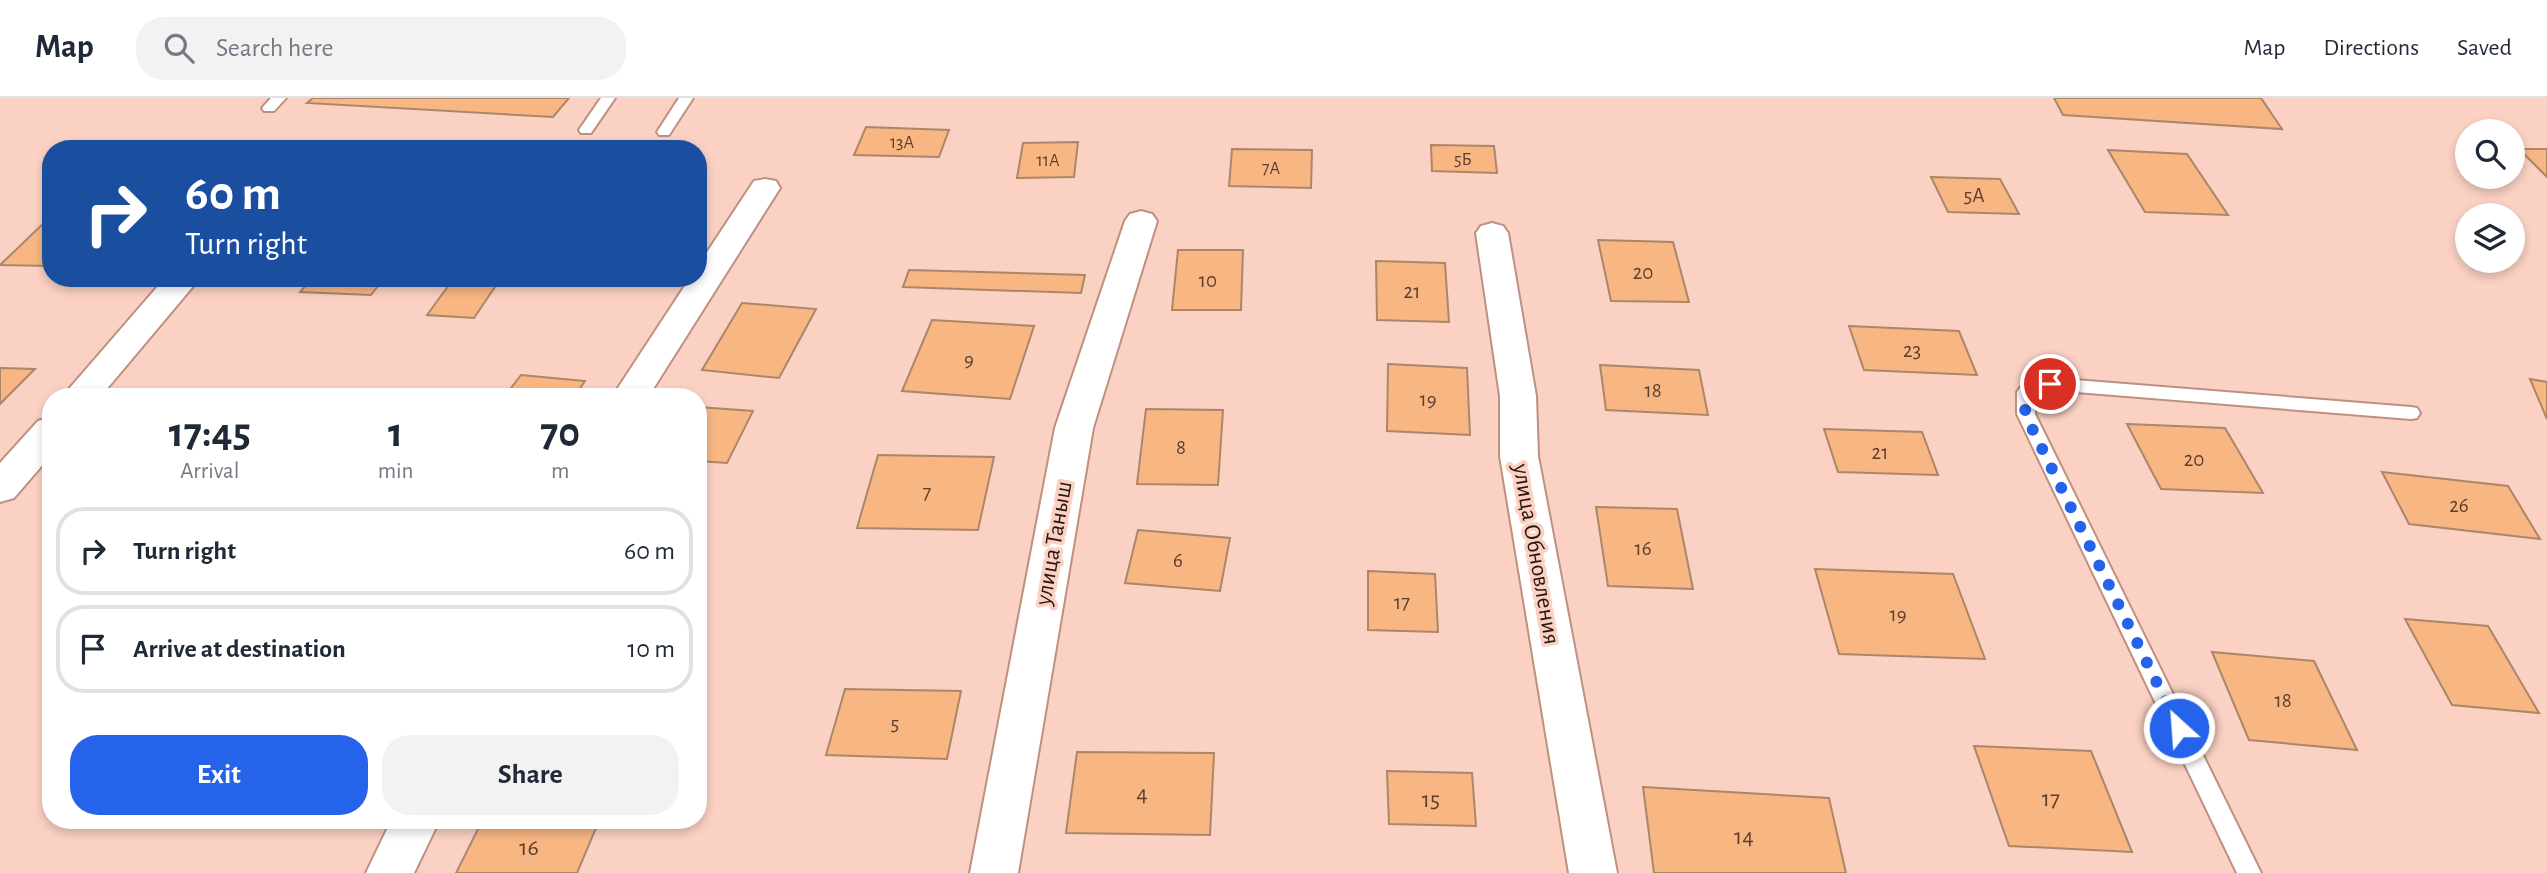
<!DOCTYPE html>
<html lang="en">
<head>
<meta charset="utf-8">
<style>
  :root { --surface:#fff; --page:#f2f2f3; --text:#1f2937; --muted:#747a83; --line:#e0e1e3; --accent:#2563eb }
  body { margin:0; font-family:"Alegreya Sans",sans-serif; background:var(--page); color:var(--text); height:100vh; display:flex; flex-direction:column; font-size:26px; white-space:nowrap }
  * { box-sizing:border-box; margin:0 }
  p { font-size:23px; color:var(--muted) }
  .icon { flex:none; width:38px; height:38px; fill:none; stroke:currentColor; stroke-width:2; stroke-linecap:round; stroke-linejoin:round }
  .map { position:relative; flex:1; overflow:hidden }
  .panel { position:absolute; left:42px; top:290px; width:665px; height:441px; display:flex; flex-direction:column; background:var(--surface); border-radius:28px; box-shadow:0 4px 10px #0003 }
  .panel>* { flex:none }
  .hud { position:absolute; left:42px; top:42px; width:665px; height:147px; border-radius:28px; box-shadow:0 4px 10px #0003; background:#1a4fa0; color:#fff; overflow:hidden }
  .buttons { position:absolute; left:2455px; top:21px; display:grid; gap:14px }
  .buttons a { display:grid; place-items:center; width:70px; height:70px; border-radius:50%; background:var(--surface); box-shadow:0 4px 10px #0003; font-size:35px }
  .pin { position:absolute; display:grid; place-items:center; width:60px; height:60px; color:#fff; margin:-30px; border:4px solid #fff; border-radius:50%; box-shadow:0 2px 7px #0007 }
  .me { position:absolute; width:77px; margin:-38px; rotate:334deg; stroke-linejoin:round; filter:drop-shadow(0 0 5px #0008) }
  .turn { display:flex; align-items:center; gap:24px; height:147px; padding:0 28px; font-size:32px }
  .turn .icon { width:91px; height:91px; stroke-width:2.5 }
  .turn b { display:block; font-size:49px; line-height:60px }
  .eta { display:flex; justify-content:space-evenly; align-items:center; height:119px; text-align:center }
  .eta b { font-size:42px; font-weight:700; line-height:49px }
  .cta { display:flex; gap:14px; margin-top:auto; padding:14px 28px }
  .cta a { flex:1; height:80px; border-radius:28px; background:var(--accent); color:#fff; font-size:28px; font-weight:700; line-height:80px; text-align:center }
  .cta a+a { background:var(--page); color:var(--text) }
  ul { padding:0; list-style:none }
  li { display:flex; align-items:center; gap:21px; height:88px; margin:0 14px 10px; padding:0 14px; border:4px solid var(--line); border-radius:28px }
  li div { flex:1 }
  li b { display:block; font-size:26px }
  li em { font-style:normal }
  header { display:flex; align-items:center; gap:42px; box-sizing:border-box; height:98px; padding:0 35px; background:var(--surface); border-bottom:2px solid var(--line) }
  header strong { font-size:33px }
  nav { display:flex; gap:38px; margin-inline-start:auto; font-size:24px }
  .search { width:490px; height:63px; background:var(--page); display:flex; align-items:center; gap:18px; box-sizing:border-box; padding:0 24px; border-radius:28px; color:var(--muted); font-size:26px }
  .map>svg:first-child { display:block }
  .building { fill:#f8b683; stroke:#ac8669; stroke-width:2 }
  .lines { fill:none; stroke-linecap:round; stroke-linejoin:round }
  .lane-casing { stroke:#bf9080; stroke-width:4 }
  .street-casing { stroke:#bf9080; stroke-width:4 }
  .lane { fill:#fff; fill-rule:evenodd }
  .street { fill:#fff; fill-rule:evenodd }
  .route { stroke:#2563eb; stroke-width:12; stroke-dasharray:0 21.6 }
  .labels { text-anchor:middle; stroke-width:7; stroke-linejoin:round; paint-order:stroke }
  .far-number-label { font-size:18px; fill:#5c3e2d }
  .number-label { font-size:21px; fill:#5c3e2d }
  .street-label { font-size:24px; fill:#281610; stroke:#fad1c3 }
  .near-number-label { font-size:24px; fill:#5c3e2d }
</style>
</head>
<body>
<header>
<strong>Map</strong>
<div class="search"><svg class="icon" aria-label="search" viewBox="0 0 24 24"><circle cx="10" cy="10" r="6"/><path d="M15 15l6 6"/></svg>Search here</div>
<nav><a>Map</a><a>Directions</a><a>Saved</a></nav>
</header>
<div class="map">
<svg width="2547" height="775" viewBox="0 0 2547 775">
  <rect width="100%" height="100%" fill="#fad1c3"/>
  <path class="building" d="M 313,0 L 569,0 L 553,19 L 307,5 Z
    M 2054,0 L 2261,0 L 2282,31 L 2063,17 Z
    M 866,29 L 949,32 L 939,59 L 854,57 Z
    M 1078,44 L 1074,79 L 1017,80 L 1023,45 Z
    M 1431,47 L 1494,48 L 1497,75 L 1432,73 Z
    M 1232,51 L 1312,52 L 1311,90 L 1229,88 Z
    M 2519,51 L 2547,51 L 2547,79 Z
    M 2108,52 L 2187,56 L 2228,117 L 2145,114 Z
    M 1931,79 L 2000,81 L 2019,116 L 1948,114 Z
    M 48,121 L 51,121 L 51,168 L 0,167 Z
    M 1598,142 L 1673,144 L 1689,204 L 1611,203 Z
    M 1178,152 L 1243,152 L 1241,212 L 1172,212 Z
    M 1376,163 L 1445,165 L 1449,224 L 1377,222 Z
    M 909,172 L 1085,177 L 1081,195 L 903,189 Z
    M 312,180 L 384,180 L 371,197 L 300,194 Z
    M 454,180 L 501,180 L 474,220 L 427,217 Z
    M 742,205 L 816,211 L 779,280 L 702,272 Z
    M 932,222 L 1034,228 L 1010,301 L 902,293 Z
    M 1849,228 L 1959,233 L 1977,277 L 1864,272 Z
    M 1388,266 L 1467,270 L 1470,337 L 1387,333 Z
    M 1600,267 L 1699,272 L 1708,317 L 1606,312 Z
    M 0,270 L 35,271 L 0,306 Z
    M 521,277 L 585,283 L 574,299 L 504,299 Z
    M 2530,281 L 2547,284 L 2547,321 Z
    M 698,309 L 753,313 L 727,365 L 698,363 Z
    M 1146,311 L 1223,312 L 1218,387 L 1137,386 Z
    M 2127,326 L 2225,330 L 2263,395 L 2161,391 Z
    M 1824,331 L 1922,334 L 1938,377 L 1838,374 Z
    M 878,357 L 994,359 L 978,432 L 857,430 Z
    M 2382,374 L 2508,388 L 2540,441 L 2409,426 Z
    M 1596,409 L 1677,411 L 1693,491 L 1608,488 Z
    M 1138,432 L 1230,440 L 1220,493 L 1125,485 Z
    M 1815,471 L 1953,476 L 1985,561 L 1839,556 Z
    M 1368,473 L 1435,476 L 1438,534 L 1368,532 Z
    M 2405,521 L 2488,528 L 2539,615 L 2452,607 Z
    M 2212,554 L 2314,563 L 2357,652 L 2249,642 Z
    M 845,591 L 961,593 L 947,661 L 826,657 Z
    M 1974,648 L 2091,653 L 2132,754 L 2009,748 Z
    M 1077,654 L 1214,655 L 1210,737 L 1066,735 Z
    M 1387,673 L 1472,675 L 1476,728 L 1389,726 Z
    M 1643,689 L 1829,700 L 1846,775 L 1654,775 Z
    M 482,723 L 599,723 L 577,775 L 456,775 Z"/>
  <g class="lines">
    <g class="lane-casing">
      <path id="lane" d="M 271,0 L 286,0 L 274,13 L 264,13 L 262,10 Z
        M 601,0 L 615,0 L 591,35 L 581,35 L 579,32 Z
        M 679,0 L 693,0 L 669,37 L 659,37 L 657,34 Z
        M 2050,280 L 2411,309 L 2417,310 L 2420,315 L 2417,320 L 2411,321 L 2051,292 L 2035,297 L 2035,316 L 2261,775 L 2237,775 L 2017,316 L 2017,294 L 2020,290 Z"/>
    </g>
    <g class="street-casing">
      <path id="street" d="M 765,81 L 776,83 L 780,90 L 648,299 L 612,299 L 690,180 L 698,180 L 698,168 L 754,83 Z
        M 1141,113 L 1152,116 L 1157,123 L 1093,330 L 1018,775 L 970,775 L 1055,330 L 1125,123 L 1130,116 Z
        M 1492,125 L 1503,128 L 1508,135 L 1536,298 L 1538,358 L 1617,775 L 1569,775 L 1500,358 L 1500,298 L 1476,135 L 1481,128 Z
        M 165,180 L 200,180 L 100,299 L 62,299 Z
        M 51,319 L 51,357 L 14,400 L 0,404 L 0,365 L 38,323 Z
        M 391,723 L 439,723 L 414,775 L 366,775 Z"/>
    </g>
    <use href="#lane" class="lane"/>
    <use href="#street" class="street"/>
  </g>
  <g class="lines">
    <path class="route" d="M 2050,286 L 2026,294 L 2025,316 L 2179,630"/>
  </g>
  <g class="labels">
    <g class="far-number-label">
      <text x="902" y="50">13А</text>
      <text x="1463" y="67">5Б</text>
      <text x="1048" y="68">11А</text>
      <text x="1271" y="76">7А</text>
    </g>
    <g class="number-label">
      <text x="1974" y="104">5А</text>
      <text x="1643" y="181">20</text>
      <text x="1208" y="189">10</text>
      <text x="1412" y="200">21</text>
      <text x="1912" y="259">23</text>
      <text x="969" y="268">9</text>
      <text x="1653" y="299">18</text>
      <text x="1428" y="308">19</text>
      <text x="1181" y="356">8</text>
      <text x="1880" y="361">21</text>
      <text x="2194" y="368">20</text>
      <text x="927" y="401">7</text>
      <text x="2459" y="414">26</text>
      <text x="1643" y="457">16</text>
      <text x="1178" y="469">6</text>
      <text x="1402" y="511">17</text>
      <text x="1898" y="523">19</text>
      <text x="2283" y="609">18</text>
      <text x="895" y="632">5</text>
    </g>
    <g class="street-label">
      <text transform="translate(1053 445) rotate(-80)" y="8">улица Таныш</text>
      <text transform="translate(1537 456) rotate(80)" y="8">улица Обновления</text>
    </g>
    <g class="near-number-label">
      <text x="1142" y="703">4</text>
      <text x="2051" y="708">17</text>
      <text x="1431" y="709">15</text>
      <text x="1744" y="746">14</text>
      <text x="529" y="757">16</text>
    </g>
  </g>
</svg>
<div class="buttons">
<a><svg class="icon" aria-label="search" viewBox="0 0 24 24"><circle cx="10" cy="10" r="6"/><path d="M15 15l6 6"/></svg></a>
<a><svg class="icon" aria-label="layers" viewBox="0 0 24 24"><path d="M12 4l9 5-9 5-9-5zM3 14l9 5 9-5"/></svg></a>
</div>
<div class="pin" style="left:2050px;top:286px;background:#d93025"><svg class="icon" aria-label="arrive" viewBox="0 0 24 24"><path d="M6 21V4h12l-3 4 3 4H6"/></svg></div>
<svg class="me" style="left:2179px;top:630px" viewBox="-20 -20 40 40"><circle r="17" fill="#2563eb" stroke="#fff" stroke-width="3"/><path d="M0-11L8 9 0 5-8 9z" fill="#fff"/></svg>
<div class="hud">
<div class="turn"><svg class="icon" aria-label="right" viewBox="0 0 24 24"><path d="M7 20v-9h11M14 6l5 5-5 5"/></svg><div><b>60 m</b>Turn right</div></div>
</div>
<section class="panel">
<div class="eta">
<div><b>17:45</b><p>Arrival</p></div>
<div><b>1</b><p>min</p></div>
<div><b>70</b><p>m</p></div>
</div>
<ul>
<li><svg class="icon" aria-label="right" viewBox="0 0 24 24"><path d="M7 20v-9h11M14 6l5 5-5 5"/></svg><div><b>Turn right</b></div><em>60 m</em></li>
<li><svg class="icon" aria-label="arrive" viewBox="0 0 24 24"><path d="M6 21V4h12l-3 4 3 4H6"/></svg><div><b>Arrive at destination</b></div><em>10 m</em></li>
</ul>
<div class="cta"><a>Exit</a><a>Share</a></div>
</section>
</div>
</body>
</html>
